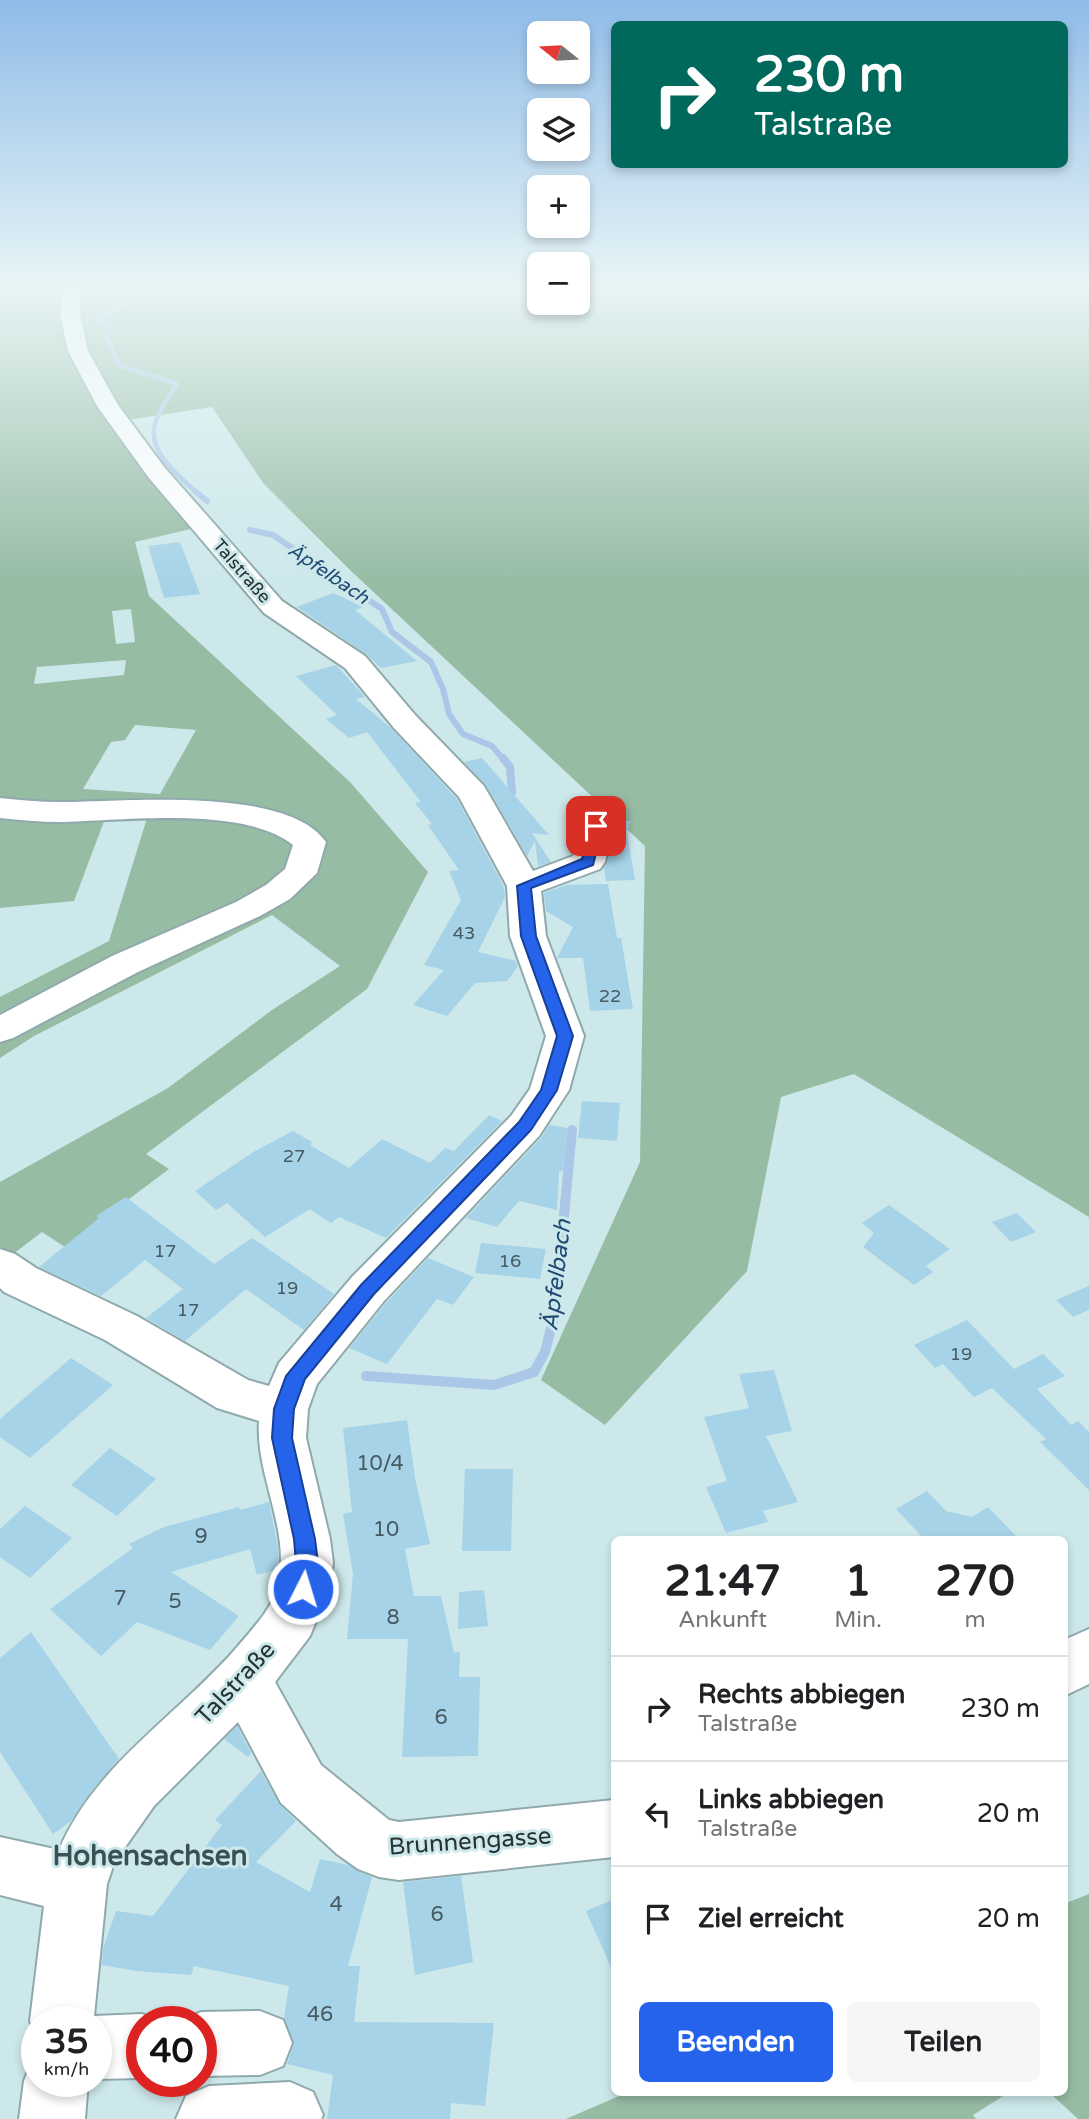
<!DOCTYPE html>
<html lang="de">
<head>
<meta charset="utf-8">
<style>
  :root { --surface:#fff; --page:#f6f6f6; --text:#202124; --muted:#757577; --line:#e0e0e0; --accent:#2563eb }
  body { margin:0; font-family:"Varela Round",sans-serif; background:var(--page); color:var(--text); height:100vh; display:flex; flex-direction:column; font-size:26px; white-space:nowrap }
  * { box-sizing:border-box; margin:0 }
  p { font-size:23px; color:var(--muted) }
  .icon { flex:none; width:38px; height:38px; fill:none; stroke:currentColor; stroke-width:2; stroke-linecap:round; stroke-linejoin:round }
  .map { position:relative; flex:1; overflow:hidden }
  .drawer { position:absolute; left:611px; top:1536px; width:457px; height:560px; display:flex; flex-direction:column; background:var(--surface); border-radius:10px; box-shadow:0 4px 10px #0003 }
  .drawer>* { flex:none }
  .banner { position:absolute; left:611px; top:21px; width:457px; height:147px; border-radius:10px; box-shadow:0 4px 10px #0003; background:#00695c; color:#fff; overflow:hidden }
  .needle { width:46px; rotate:288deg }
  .buttons { position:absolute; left:527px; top:21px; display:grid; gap:14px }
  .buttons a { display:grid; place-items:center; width:63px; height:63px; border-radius:10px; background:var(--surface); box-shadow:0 4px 10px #0003; font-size:35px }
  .speed { position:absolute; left:21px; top:2006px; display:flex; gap:14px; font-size:35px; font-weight:700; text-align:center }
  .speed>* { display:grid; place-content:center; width:91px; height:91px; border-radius:50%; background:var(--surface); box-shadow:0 4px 10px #0003; line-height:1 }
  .speed small { font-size:18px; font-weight:400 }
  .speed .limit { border:10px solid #d22; background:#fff; color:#111 }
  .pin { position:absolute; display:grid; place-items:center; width:60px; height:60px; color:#fff; margin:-30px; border-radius:14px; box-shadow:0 4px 10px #0006 }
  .me { position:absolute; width:77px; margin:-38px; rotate:5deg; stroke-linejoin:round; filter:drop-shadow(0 0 5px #0008) }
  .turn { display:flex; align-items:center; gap:24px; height:147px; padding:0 28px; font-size:32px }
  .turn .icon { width:91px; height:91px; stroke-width:2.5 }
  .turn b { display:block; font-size:49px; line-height:60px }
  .eta { display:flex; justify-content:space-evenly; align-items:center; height:119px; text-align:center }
  .eta b { font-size:42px; font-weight:700; line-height:49px }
  .action { display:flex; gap:14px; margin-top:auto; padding:14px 28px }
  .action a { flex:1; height:80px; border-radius:10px; background:var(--accent); color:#fff; font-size:28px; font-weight:700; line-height:80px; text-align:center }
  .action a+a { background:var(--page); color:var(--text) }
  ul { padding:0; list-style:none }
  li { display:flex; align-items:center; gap:21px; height:105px; padding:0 28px; border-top:2px solid var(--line) }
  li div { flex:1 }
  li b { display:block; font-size:26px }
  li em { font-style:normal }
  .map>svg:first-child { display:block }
  .green { fill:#97bca4; fill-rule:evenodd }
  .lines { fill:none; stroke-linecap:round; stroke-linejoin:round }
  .stream-far3 { stroke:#aac7e7; stroke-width:4.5 }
  .stream-far2 { stroke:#aac7e7; stroke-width:6 }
  .stream-far1 { stroke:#aac7e7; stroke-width:8 }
  .stream { stroke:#aac7e7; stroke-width:10 }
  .building { fill:#a6d3e7 }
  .minor-casing { stroke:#8fa9ac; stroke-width:4 }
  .minor { fill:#fff; fill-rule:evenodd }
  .route { fill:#2563eb; stroke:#184099; stroke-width:2 }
  .labels { text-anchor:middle; stroke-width:6; stroke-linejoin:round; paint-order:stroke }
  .far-street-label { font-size:18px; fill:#273233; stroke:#cde8eb }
  .number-label { font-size:18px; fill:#475a60 }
  .far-water-label { font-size:19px; font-style:italic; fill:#204a74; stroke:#cde8eb }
  .near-number-label { font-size:21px; fill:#475a60 }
  .water-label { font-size:23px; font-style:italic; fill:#204a74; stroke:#cde8eb }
  .near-street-label { font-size:24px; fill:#273233; stroke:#cde8eb }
  .near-quarter-label { font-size:28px; font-weight:bold; fill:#3a5154; stroke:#cde8eb }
</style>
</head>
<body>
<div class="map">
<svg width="1089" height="2119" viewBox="0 0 1089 2119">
  <rect width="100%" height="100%" fill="#cde8eb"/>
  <path class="green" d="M 0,286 L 539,286 L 539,303 L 578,303 L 578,286 L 1089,286 L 1089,1217 L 854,1074 L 781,1097 L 747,1271 L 605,1425 L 541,1380 L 640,1162 L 645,846 L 350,570 L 264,484 L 212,407 L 115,422 L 191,529 L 135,542 L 149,596 L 351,783 L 428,872 L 367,989 L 146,1154 L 169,1169 L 65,1247 L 42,1232 L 0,1264 L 0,1182 L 168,1088 L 272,1010 L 340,966 L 272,915 L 34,1036 L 0,1058 L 0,997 L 109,941 L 147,818 L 106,816 L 74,901 L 0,908 ZM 131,609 L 135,642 L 116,644 L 112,611 ZM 126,660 L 124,675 L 34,684 L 37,667 ZM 135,725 L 196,730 L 160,794 L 83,789 L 111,742 L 125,740 Z
    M 1089,1894 L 1089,2119 L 1078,2119 L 1050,2093 L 1064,2093 L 1064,1904 Z
    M 626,2093 L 1008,2093 L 973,2115 L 976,2119 L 566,2119 Z"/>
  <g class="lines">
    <path class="stream-far3" d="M 128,286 L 139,291 L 141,295 L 98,319 L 111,329 L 106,337 L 119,365 L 177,384 C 169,397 157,412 154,428 C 150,454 181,478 198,494"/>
    <path class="stream-far2" d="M 196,492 L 207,501
      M 250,530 L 273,535 L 382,609 L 392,632 L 431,662 L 443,689 L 449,714 L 463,734 L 492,746 L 504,760"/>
    <path class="stream-far1" d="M 503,758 L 510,767 L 512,792"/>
    <path class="stream" d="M 366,1376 L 494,1385 L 534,1372 L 545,1352 L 555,1312 L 572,1130"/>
  </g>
  <path class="building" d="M 180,542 L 200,594 L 164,598 L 148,546 Z
    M 333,593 L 363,607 L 355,610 L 417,661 L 381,668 L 366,654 L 297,607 Z
    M 336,665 L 365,697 L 356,699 L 391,728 L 457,799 L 504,887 L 505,897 L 478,952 L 516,961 L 518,966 L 507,981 L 475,983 L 447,1016 L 413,1005 L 444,970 L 424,965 L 461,900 L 449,871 L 459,870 L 428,825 L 432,824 L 415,803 L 421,802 L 367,732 L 349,738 L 326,719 L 337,715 L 296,676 Z
    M 482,758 L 549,835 L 532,833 L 551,862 L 538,866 L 535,841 L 527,856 L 486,785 L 464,762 Z
    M 617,820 L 630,821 L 627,832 L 635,880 L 606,881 L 604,868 Z
    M 608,884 L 617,938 L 621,938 L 633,1009 L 590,1011 L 583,958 L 557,958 L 573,927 L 546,911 L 544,893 L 566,885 Z
    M 582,1101 L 620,1103 L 617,1141 L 578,1138 Z
    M 489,1115 L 502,1121 L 386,1238 L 339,1217 L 331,1223 L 310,1209 L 265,1237 L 227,1203 L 216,1210 L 195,1191 L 255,1151 L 293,1131 L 312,1142 L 310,1145 L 349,1168 L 382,1139 L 430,1163 L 445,1148 L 454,1151 Z
    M 549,1125 L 567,1128 L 563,1171 L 559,1171 L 557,1210 L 519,1201 L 497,1227 L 466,1218 L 541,1138 Z
    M 126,1197 L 214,1264 L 252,1238 L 334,1294 L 304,1330 L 246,1289 L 185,1341 L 146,1318 L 183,1289 L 145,1260 L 101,1296 L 39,1267 L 99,1218 L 96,1216 Z
    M 889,1205 L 950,1249 L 926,1266 L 933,1272 L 914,1285 L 863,1247 L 874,1233 L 862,1223 Z
    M 1017,1213 L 1036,1232 L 1011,1242 L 992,1222 Z
    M 481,1243 L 546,1249 L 540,1279 L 475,1273 Z
    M 428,1258 L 474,1277 L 453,1305 L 437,1299 L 387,1364 L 349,1348 L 386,1303 Z
    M 1089,1286 L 1089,1310 L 1073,1317 L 1056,1300 Z
    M 967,1320 L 1014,1369 L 1043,1354 L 1065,1376 L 1037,1389 L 1071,1425 L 1078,1421 L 1089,1432 L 1089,1490 L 1040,1442 L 1046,1439 L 992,1388 L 974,1397 L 943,1364 L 935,1368 L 914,1345 Z
    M 71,1358 L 113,1385 L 30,1458 L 0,1437 L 0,1419 Z
    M 774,1370 L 792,1431 L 766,1436 L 798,1502 L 763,1511 L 768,1522 L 726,1533 L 706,1487 L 727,1481 L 704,1417 L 749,1408 L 739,1374 Z
    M 407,1420 L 415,1478 L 430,1544 L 405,1549 L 414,1596 L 441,1596 L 454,1653 L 460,1652 L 459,1677 L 480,1677 L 478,1756 L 402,1757 L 408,1639 L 347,1639 L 353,1574 L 343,1514 L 352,1512 L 343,1428 Z
    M 110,1448 L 156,1479 L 117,1516 L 71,1485 Z
    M 465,1469 L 513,1469 L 511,1551 L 462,1551 Z
    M 927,1491 L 946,1511 L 972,1517 L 988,1507 L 1020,1540 L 925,1540 L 896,1509 Z
    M 269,1502 L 278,1547 L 278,1569 L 257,1575 L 250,1549 L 171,1572 L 239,1616 L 210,1650 L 137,1622 L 101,1656 L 50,1609 L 133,1548 L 129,1544 L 164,1527 L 239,1507 L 240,1510 Z
    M 25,1506 L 72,1538 L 30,1578 L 0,1557 L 0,1529 Z
    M 484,1590 L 488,1626 L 458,1629 L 459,1592 Z
    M 31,1632 L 119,1759 L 92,1790 L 70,1822 L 53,1834 L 0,1752 L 0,1658 Z
    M 237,1726 L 251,1753 L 248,1757 L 224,1739 Z
    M 261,1771 L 279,1804 L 296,1821 L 256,1862 L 310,1892 L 320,1859 L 348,1865 L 372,1877 L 348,1966 L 360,1966 L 354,2022 L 494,2023 L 485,2106 L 451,2103 L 450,2119 L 327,2119 L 333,2075 L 287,2064 L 294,2044 L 284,2018 L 289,1986 L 194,1966 L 191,1975 L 136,1971 L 102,1965 L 103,1949 L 116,1911 L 153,1916 L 222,1825 L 215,1820 Z
    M 461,1876 L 473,1962 L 415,1975 L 403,1882 Z
    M 614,1899 L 614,1974 L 586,1911 Z"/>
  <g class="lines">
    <g class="minor-casing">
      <path id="minor" d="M 70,286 L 90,286 L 80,297 L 80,314 L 88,351 L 118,405 L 165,468 L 282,601 L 365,656 L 416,716 L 484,786 L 533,871 L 573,856 L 584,810 L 589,803 L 600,800 L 611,803 L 616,810 L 605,862 L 600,869 L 541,891 L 546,936 L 584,1036 L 569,1090 L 539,1136 L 384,1301 L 317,1384 L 308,1409 L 306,1438 L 330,1539 L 333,1563 L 329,1589 L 310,1636 L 275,1682 L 321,1765 L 389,1820 L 399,1822 L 614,1800 L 614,1857 L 399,1880 L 379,1877 L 358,1869 L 337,1854 L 281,1803 L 238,1722 L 154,1806 L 114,1863 L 107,1884 L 94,2016 L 142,2014 L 160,2021 L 142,2021 L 142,2078 L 96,2079 L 96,2021 L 37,2021 L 37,2037 L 30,2021 L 44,1906 L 0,1895 L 0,1837 L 59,1850 C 95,1764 179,1715 238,1646 C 252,1629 270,1611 277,1589 C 293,1533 255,1477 259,1421 L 217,1408 L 105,1340 L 4,1292 L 0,1288 L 0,1249 L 15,1254 L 36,1268 L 137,1316 L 248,1380 L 269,1386 L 279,1363 L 352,1277 L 511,1116 L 530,1089 L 546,1036 L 510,936 L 507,886 L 459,797 L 394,728 L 345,668 L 264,613 L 149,478 L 97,406 L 68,351 L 60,314 L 62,295 Z
        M 0,798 C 20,800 39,802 59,802 C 122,802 287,785 326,842 L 317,873 L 290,899 L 260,916 L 138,972 L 13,1038 L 0,1042 L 0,1015 L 112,956 L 236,902 L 266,885 L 285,869 L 293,845 C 243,805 122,821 59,822 C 40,822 20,820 0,818 Z
        M 1089,1629 L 1089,1684 L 1064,1696 L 1064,1640 Z
        M 260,2011 L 283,2020 L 292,2043 L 283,2066 L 260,2075 L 201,2076 L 201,2021 L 179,2021 L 201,2012 Z
        M 37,2056 L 37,2081 L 88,2081 L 85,2119 L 19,2119 L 24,2081 L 33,2058 Z
        M 290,2082 L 313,2092 L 323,2115 L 321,2119 L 176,2119 L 186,2096 L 209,2086 Z"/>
    </g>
    <use href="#minor" class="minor"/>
  </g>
  <linearGradient id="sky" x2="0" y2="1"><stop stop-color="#8fbce8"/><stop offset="0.49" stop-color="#e8f5f6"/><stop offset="1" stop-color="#e8f5f6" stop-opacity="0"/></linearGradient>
  <rect width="1089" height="583" fill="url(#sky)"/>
  <path class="route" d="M 596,822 L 603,826 L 593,865 L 531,888 L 536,936 L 573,1036 L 557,1090 L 531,1130 L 374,1294 L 305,1379 L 294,1409 L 292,1438 L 315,1539 L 318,1563 L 311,1595 L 303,1598 L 296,1595 L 292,1589 L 296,1563 L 294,1539 L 272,1438 L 274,1409 L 286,1376 L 361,1285 L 519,1122 L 541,1090 L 557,1036 L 521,936 L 517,886 L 582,859 L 590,826 Z"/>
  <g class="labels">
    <g class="far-street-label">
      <text transform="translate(242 571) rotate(49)" y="6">Talstraße</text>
    </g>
    <g class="number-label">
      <text x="464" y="939">43</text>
      <text x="610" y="1002">22</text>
      <text x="294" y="1162">27</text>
      <text x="165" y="1257">17</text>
      <text x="510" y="1267">16</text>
      <text x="287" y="1294">19</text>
      <text x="188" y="1316">17</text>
      <text x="961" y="1360">19</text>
    </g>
    <g class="far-water-label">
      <text transform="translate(329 573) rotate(34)" y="7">Äpfelbach</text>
    </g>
    <g class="near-number-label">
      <text x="380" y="1470">10/4</text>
      <text x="386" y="1536">10</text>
      <text x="201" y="1543">9</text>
      <text x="120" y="1605">7</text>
      <text x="175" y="1608">5</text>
      <text x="393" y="1624">8</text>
      <text x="441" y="1724">6</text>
      <text x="336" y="1911">4</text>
      <text x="437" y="1921">6</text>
      <text x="320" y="2021">46</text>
    </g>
    <g class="water-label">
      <text transform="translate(556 1275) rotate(-83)" y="8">Äpfelbach</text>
    </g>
    <g class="near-street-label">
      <text transform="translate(235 1683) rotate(-47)" y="8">Talstraße</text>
      <text transform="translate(470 1841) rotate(-4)" y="8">Brunnengasse</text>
    </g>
    <g class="near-quarter-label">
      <text x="150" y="1865">Hohensachsen</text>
    </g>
  </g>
</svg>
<div class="buttons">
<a><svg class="needle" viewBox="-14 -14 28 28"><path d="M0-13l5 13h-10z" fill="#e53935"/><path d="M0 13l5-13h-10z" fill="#757577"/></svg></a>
<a><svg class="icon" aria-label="layers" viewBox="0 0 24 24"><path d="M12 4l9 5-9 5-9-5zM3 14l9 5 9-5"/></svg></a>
<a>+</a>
<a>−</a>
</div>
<div class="speed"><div>35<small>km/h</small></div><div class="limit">40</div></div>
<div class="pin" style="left:596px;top:826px;background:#d93025"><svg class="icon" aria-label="arrive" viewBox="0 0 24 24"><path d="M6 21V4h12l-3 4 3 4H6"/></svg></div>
<svg class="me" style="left:303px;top:1589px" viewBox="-20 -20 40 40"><circle r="17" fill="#2563eb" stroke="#fff" stroke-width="3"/><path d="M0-11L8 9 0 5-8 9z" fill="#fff"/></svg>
<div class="banner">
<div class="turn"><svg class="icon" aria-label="right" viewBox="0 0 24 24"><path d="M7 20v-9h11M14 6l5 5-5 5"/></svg><div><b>230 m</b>Talstraße</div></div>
</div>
<section class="drawer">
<div class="eta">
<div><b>21:47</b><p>Ankunft</p></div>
<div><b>1</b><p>Min.</p></div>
<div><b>270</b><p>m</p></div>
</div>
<ul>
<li><svg class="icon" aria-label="right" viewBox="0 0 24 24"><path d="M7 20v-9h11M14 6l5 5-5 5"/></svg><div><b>Rechts abbiegen</b><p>Talstraße</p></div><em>230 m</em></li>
<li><svg class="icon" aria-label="left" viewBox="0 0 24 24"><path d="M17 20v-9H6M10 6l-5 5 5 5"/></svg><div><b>Links abbiegen</b><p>Talstraße</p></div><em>20 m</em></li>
<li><svg class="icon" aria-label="arrive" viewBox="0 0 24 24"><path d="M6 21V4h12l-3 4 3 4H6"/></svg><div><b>Ziel erreicht</b></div><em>20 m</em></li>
</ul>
<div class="action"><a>Beenden</a><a>Teilen</a></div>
</section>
</div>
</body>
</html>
